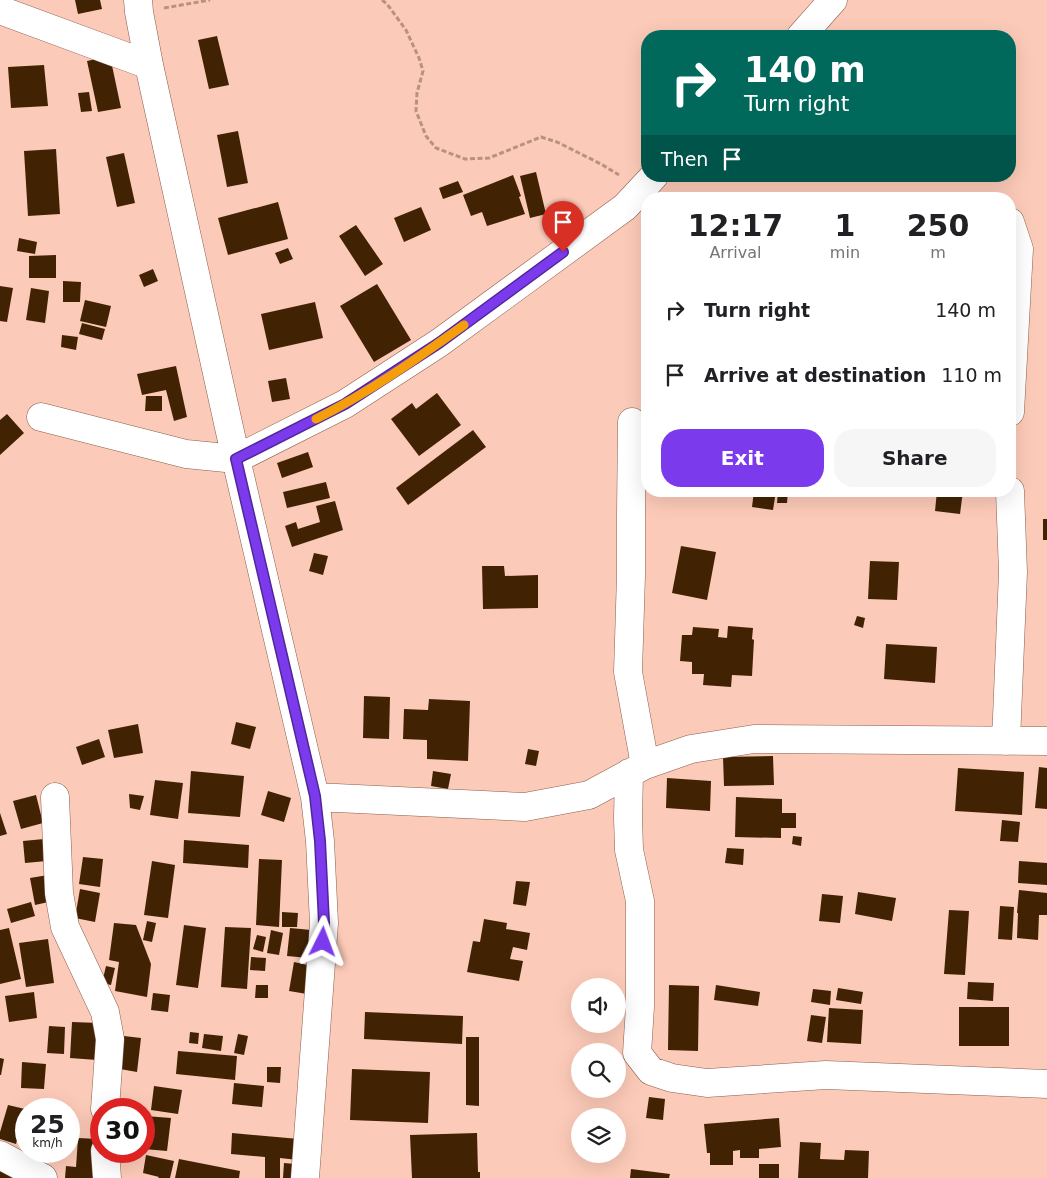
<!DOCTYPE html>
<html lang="en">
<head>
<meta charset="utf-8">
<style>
  :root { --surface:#fff; --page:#f6f6f6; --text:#202124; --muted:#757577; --accent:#7c3aed }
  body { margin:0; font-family:"DejaVu Sans",sans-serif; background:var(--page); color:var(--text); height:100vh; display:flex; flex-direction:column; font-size:19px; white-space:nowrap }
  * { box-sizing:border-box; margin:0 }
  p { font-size:16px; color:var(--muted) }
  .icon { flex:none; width:28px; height:28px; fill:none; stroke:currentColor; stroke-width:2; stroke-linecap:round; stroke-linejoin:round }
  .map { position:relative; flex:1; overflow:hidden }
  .drawer { position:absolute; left:641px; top:192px; width:375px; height:305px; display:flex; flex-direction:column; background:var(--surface); border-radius:20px; box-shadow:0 5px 20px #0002 }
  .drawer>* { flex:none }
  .banner { position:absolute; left:641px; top:30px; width:375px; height:152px; border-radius:20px; box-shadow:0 5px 20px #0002; background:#00695c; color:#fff; overflow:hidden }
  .controls { position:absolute; left:571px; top:978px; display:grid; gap:10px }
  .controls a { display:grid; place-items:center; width:55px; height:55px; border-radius:50%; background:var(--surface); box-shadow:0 5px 20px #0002; font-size:25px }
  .speed { position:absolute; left:15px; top:1098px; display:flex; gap:10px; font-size:25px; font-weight:700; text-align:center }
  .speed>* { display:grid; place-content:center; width:65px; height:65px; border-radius:50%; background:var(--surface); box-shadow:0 5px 20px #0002; line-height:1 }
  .speed small { font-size:12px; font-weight:400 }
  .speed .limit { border:8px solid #d22; background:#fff; color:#111 }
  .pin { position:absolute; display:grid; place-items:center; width:42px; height:42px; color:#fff; margin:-51px -21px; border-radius:50% 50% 50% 0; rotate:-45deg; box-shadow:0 0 5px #0007 }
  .pin .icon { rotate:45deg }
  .me { position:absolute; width:55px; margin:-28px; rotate:3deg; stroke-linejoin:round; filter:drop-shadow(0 0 4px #0008) }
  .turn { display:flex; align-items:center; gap:18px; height:105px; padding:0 20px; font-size:22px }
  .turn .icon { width:65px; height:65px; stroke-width:2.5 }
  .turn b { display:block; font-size:35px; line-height:42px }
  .then { display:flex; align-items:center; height:48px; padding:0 20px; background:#0003; gap:10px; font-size:19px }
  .eta { display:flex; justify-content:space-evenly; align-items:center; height:85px; text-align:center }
  .eta b { font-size:30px; font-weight:600; line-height:35px }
  .button { display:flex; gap:10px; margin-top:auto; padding:10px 20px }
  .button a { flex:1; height:58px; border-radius:20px; background:var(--accent); color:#fff; font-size:20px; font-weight:600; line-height:58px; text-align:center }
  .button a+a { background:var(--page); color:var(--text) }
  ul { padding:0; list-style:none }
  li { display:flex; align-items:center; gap:15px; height:65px; padding:0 20px }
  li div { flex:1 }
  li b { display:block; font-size:19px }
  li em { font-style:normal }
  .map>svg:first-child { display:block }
  .building { fill:#412304 }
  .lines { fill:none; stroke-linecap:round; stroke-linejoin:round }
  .street-casing { stroke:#8a5e4e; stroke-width:29 }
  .path { stroke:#b89183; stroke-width:3; stroke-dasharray:5 2.5; stroke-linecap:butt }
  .street { stroke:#fff; stroke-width:28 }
  .route-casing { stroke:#51269a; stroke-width:12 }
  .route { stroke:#7c3aed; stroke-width:9 }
  .slow { stroke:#f59e0b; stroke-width:9 }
</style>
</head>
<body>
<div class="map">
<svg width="1047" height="1178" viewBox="0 0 1047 1178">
  <rect width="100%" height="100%" fill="#fccab8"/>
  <path class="building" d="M 75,0 L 100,0 L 102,9 L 78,14 Z
    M 217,36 L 229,85 L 209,89 L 198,40 Z
    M 110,56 L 121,108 L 98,112 L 87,61 Z
    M 44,65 L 48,106 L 11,108 L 8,67 Z
    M 89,92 L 92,111 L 81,112 L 78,93 Z
    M 238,131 L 248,183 L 227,187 L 217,135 Z
    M 56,149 L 60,214 L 28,216 L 24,151 Z
    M 124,153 L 135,203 L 117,207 L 106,157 Z
    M 536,172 L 546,214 L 530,218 L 520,176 Z
    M 513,175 L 521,196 L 519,197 L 525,214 L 487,226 L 482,212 L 471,216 L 463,195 Z
    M 458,181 L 463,192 L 443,199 L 439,188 Z
    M 278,202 L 288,239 L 228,255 L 218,218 Z
    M 421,207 L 431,230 L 404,242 L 394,218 Z
    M 356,225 L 383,264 L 365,276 L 339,236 Z
    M 19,238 L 37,242 L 35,254 L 17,251 Z
    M 288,248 L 293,259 L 280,264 L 275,253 Z
    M 56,255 L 56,278 L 29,278 L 29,256 Z
    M 153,269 L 158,281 L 144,287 L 139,275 Z
    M 63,281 L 81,282 L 80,302 L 63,302 Z
    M 377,284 L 411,340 L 374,362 L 340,306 Z
    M 0,286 L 13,288 L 7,322 L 0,321 Z
    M 31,288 L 49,291 L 45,323 L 26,320 Z
    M 85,300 L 111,306 L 106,327 L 80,321 Z
    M 315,302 L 323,338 L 269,350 L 261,314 Z
    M 82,323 L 105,329 L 102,340 L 79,334 Z
    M 62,335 L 78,337 L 76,350 L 61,347 Z
    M 176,366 L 187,417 L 174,421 L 166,390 L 142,395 L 137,374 Z
    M 286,378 L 290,399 L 272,402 L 268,381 Z
    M 437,393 L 461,425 L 419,456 L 391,419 L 412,403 L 416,409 Z
    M 146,396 L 162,396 L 162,411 L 145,411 Z
    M 7,414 L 24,433 L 0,455 L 0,420 Z
    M 473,430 L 486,447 L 408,505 L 396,488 Z
    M 308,452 L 313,467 L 282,478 L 277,463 Z
    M 326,482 L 330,498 L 287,508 L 283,492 Z
    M 754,491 L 776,491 L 773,510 L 752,507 Z
    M 778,491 L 788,491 L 787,503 L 777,503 Z
    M 937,491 L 963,491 L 960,514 L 935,511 Z
    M 335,501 L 343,530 L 292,547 L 285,526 L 296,522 L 298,529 L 320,522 L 316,506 Z
    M 1043,519 L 1047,519 L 1047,540 L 1043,540 Z
    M 681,546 L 716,552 L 707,600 L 672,593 Z
    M 314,553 L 328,556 L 323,575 L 309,571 Z
    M 870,561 L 899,562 L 897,600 L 868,599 Z
    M 482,566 L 504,566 L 505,576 L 538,575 L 538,608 L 483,609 Z
    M 857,616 L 865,618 L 863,628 L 854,625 Z
    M 728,626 L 753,628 L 752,639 L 754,640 L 752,676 L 732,675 L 731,687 L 703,685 L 704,674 L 692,674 L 692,662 L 680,661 L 682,635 L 692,635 L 693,627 L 719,629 L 718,637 L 727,638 Z
    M 886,644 L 937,647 L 935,683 L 884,679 Z
    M 364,696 L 390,697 L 389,739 L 363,738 Z
    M 429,699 L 470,701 L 468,761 L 427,759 L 427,740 L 403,739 L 404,709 L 428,710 Z
    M 236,722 L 256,727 L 250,749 L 231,744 Z
    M 138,724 L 143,753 L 114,758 L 108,730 Z
    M 99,739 L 105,757 L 82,765 L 76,747 Z
    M 528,749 L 539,751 L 536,766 L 525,764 Z
    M 773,756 L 774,785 L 724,786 L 723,757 Z
    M 1039,767 L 1047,768 L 1047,809 L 1035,808 Z
    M 958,768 L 1024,772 L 1022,815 L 955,811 Z
    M 191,771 L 244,776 L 240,817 L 188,813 Z
    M 433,771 L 451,774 L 448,789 L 431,786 Z
    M 667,778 L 711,781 L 710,811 L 666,808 Z
    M 155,780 L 183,783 L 178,819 L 150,815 Z
    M 268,791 L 291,798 L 284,822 L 261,815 Z
    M 129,794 L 144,796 L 140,810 L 130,808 Z
    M 36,795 L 43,823 L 21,829 L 13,801 Z
    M 736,797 L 782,799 L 782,813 L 796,813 L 796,828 L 781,828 L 781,838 L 735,837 Z
    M 0,813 L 7,834 L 0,836 Z
    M 1002,820 L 1020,822 L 1018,842 L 1000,841 Z
    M 793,836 L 802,837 L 801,846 L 792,844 Z
    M 44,839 L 47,861 L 25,863 L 23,841 Z
    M 184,840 L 249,845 L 248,868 L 183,863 Z
    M 727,848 L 744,849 L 743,865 L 725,863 Z
    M 83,857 L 103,859 L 100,887 L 79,884 Z
    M 259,859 L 282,860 L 279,927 L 256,925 Z
    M 152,861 L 175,865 L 168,918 L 144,915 Z
    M 1019,861 L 1047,863 L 1047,885 L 1018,883 Z
    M 48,875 L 53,901 L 35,905 L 30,878 Z
    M 516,881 L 530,882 L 526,906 L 513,904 Z
    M 80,889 L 100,893 L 95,922 L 75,918 Z
    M 1019,890 L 1047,893 L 1047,915 L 1039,915 L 1038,940 L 1017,938 L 1018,913 L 1017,913 Z
    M 858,892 L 896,898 L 892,921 L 855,914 Z
    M 822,894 L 843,896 L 840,923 L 819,921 Z
    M 31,902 L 35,916 L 11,923 L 7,909 Z
    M 1000,906 L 1014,907 L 1012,940 L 998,939 Z
    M 949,910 L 969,911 L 965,975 L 944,974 Z
    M 282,912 L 298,913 L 297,927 L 282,927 Z
    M 484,919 L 507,923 L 506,929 L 530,933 L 527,950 L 513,947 L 510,959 L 523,961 L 519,981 L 467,972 L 473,941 L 480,942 Z
    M 147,921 L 156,923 L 152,942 L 143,940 Z
    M 114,923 L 136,925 L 151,964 L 147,997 L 115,991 L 119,962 L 109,960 Z
    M 184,925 L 206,928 L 198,988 L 176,985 Z
    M 225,927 L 251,928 L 247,989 L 221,987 Z
    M 9,928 L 21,979 L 0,984 L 0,930 Z
    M 290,928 L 322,931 L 320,959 L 287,956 Z
    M 271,930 L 283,933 L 279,955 L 267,953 Z
    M 257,935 L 266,937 L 263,952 L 253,949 Z
    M 48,939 L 54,983 L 26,987 L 19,943 Z
    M 251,957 L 266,958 L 265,971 L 250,970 Z
    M 294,962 L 312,966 L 307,994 L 289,991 Z
    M 106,966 L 115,968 L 111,985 L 102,983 Z
    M 968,982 L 994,983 L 993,1001 L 967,999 Z
    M 256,985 L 268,985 L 268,998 L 255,998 Z
    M 669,985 L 699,986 L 698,1051 L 668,1050 Z
    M 716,985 L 760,992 L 758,1006 L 714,1000 Z
    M 838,988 L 863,992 L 861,1004 L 836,1000 Z
    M 813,989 L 831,991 L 830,1005 L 811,1002 Z
    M 34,992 L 37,1018 L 9,1022 L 5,996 Z
    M 153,993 L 170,995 L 168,1012 L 151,1010 Z
    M 959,1007 L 1009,1007 L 1009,1046 L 959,1046 Z
    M 829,1008 L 863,1010 L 861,1044 L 827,1042 Z
    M 365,1012 L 463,1016 L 462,1044 L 364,1039 Z
    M 811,1015 L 826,1017 L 822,1043 L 807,1041 Z
    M 72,1022 L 99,1023 L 97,1060 L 70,1058 Z
    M 49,1026 L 65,1027 L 64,1054 L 47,1053 Z
    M 190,1032 L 199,1033 L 198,1044 L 189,1043 Z
    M 204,1034 L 223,1036 L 221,1051 L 202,1048 Z
    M 238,1034 L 248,1036 L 244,1055 L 234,1053 Z
    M 124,1036 L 141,1038 L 137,1072 L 120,1069 Z
    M 466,1037 L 479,1037 L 479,1106 L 466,1105 Z
    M 178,1051 L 237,1056 L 235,1080 L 176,1074 Z
    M 0,1058 L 4,1059 L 1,1075 L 0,1075 Z
    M 22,1062 L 46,1064 L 44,1089 L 21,1088 Z
    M 267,1067 L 281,1067 L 280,1083 L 267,1082 Z
    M 352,1069 L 430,1072 L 428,1123 L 350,1120 Z
    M 234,1083 L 264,1086 L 262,1107 L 232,1104 Z
    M 154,1086 L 182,1090 L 178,1114 L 151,1110 Z
    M 649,1097 L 665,1099 L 663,1120 L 646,1118 Z
    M 8,1105 L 25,1109 L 16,1144 L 0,1139 L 0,1132 Z
    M 145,1116 L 171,1118 L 167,1151 L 144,1149 Z
    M 779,1118 L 781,1147 L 759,1149 L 759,1158 L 740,1158 L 740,1150 L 733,1151 L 733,1165 L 710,1165 L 710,1153 L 707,1153 L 704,1124 Z
    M 232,1133 L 299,1139 L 298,1160 L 280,1158 L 280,1178 L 265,1178 L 265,1157 L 231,1154 Z
    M 477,1133 L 478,1172 L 480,1172 L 480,1178 L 412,1178 L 410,1135 Z
    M 78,1138 L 99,1139 L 96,1178 L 65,1178 L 66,1166 L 76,1167 Z
    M 800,1142 L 821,1143 L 820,1159 L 844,1160 L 845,1150 L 869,1151 L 868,1178 L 798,1178 Z
    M 26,1147 L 26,1151 L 44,1151 L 42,1161 L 23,1156 Z
    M 118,1151 L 136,1151 L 136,1155 L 118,1154 Z
    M 146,1155 L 174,1161 L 170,1178 L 158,1178 L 159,1177 L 143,1173 Z
    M 179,1159 L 240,1171 L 239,1178 L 175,1178 Z
    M 284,1163 L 295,1164 L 294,1178 L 283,1178 Z
    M 759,1164 L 779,1164 L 779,1178 L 759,1178 Z
    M 0,1167 L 23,1178 L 0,1178 Z
    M 631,1169 L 670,1174 L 669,1178 L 630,1178 Z"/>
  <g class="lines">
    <g class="street-casing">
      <path id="street" d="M 138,0 L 139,12 L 149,65 L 236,459 L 315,797 L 320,841 L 324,923 L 305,1178
        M 0,10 L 149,65
        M 801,36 L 833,0
        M 1010,222 L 1019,249 L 1010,412
        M 41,417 L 186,454 L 236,459 L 345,404 L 439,343 L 625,207 L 654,176
        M 632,422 L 631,515 L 631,575 L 628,672 L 645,765
        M 1006,741 L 1013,572 L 1010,491
        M 629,773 L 628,818 L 629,850 L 640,901 L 640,1007 L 637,1053 L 651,1071 L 672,1078 L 707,1083 L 826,1075 L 1047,1084
        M 55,797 L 59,893 L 65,927 L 105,1012 L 110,1039 L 105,1109
        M 315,797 L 525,807 L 589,795 L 645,765 L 691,749 L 754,739 L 1047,741
        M 105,1151 L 107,1178
        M 0,1155 L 43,1178"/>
    </g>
    <path class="path" d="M 382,0 L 387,4 L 406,30 L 419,58 L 423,71 L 417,93 L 416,111 L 426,136 L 436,148 L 465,159 L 489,158 L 541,137 L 557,142 L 601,164 L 619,175
      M 164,8 L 210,0"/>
    <use href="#street" class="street"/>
  </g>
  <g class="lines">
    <g class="route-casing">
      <path id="route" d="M 323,942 L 324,923 L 320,841 L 315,796 L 236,459 L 345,404 L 439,343 L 563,252"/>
    </g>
    <use href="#route" class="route"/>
    <path class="slow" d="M 316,419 C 368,393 418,358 464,325"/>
  </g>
</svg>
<div class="controls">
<a><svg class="icon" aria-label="sound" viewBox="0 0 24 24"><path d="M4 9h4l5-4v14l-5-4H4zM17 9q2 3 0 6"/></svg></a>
<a><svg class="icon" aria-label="search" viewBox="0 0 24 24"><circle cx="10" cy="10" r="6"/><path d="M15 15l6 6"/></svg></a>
<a><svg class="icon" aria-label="layers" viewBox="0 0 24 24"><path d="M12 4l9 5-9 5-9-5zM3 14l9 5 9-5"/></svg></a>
</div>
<div class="speed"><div>25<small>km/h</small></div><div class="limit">30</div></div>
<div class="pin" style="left:563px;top:252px;background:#d93025"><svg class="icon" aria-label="arrive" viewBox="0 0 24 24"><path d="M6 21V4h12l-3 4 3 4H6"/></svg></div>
<svg class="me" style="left:323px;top:942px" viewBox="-20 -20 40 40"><path d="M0-17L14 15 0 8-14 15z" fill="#7c3aed" stroke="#fff" stroke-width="4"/></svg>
<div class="banner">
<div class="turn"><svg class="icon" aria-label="right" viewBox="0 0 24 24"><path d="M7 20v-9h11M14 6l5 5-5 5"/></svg><div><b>140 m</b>Turn right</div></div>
<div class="then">Then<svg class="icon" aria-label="arrive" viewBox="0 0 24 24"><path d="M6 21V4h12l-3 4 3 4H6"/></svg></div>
</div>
<section class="drawer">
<div class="eta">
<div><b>12:17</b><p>Arrival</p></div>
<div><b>1</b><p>min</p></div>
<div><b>250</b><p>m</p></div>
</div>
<ul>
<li><svg class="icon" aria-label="right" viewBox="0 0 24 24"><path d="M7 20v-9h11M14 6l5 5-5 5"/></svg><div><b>Turn right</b></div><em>140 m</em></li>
<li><svg class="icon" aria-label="arrive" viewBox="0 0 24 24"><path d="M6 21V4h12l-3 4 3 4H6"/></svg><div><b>Arrive at destination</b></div><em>110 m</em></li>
</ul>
<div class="button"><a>Exit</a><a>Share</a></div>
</section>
</div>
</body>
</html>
